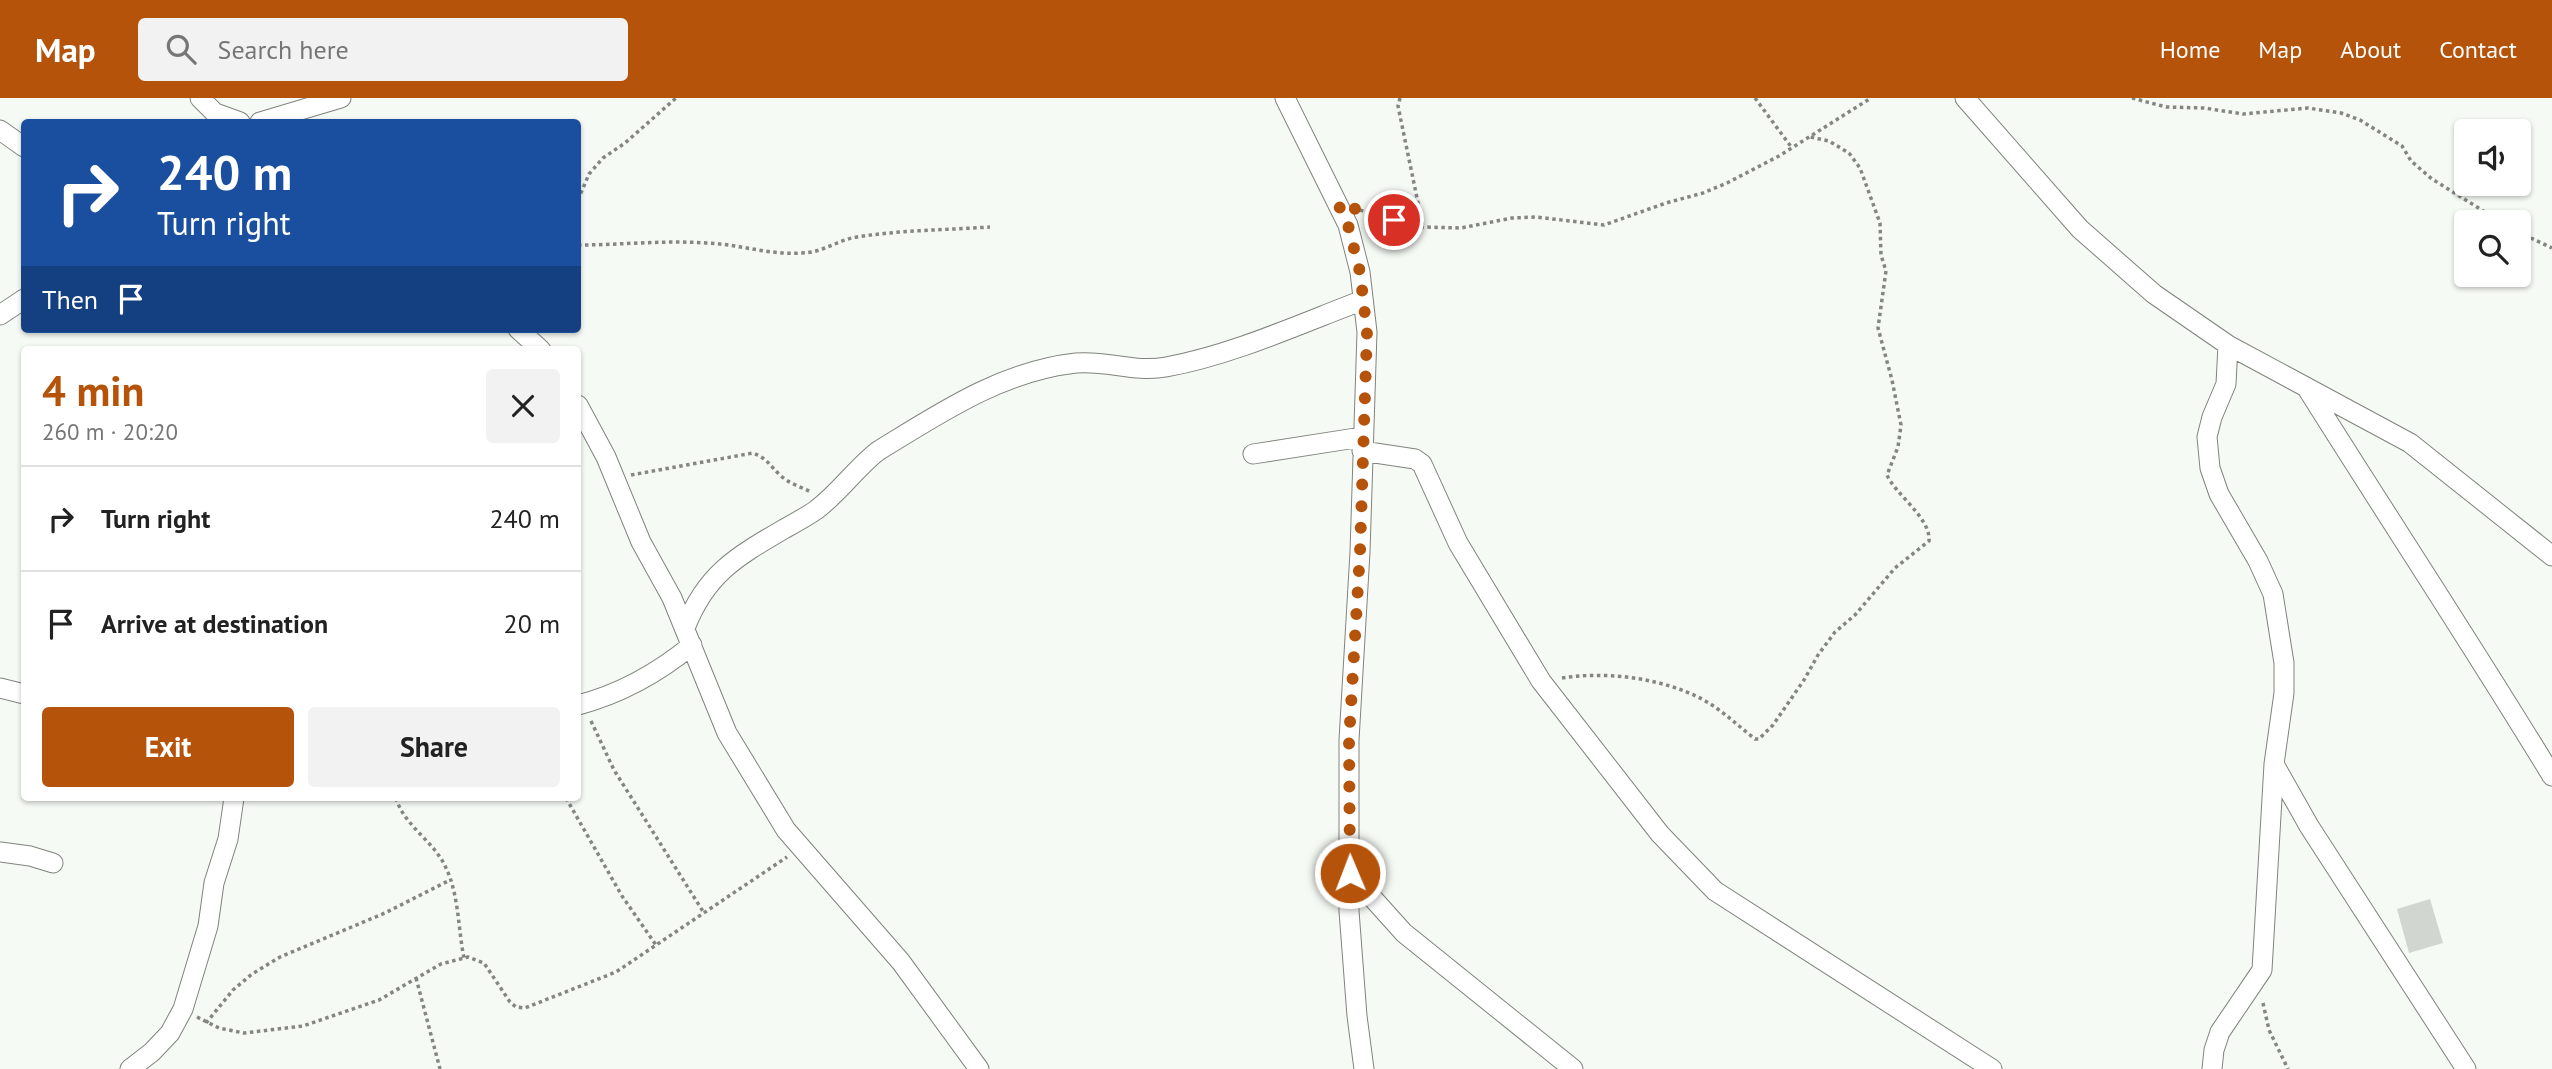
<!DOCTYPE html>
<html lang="en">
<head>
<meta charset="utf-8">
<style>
  :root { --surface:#fff; --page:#f2f2f2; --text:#222; --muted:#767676; --line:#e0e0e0; --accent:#b45309 }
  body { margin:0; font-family:"PT Sans",sans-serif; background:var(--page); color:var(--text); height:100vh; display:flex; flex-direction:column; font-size:26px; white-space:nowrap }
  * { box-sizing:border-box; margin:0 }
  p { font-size:23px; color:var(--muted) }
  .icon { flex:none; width:38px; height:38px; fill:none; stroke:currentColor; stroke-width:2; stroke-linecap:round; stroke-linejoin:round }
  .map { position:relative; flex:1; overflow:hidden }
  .drawer { position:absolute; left:21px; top:248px; width:560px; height:455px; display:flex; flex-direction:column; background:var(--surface); border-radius:7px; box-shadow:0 2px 5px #0004 }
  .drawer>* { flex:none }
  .hud { position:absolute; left:21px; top:21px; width:560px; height:214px; border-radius:7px; box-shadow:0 2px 5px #0004; background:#1a4fa0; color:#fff; overflow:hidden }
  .tools { position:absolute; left:2454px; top:21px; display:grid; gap:14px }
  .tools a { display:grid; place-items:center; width:77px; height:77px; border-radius:7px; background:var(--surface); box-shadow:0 2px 5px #0004; font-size:35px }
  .pin { position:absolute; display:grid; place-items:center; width:60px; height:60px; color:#fff; margin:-30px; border:4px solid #fff; border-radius:50%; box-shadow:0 2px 7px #0007 }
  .me { position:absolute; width:77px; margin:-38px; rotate:359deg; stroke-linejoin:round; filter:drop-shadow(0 0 5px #0008) }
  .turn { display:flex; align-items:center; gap:24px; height:147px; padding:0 21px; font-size:32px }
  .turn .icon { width:91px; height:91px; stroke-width:2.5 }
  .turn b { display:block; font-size:49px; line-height:60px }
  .then { display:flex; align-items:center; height:66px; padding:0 21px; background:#0003; gap:14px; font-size:26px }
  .round { display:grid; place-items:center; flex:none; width:74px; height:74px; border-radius:7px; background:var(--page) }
  .head { display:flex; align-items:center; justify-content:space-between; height:119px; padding:0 21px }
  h1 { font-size:42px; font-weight:700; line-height:52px; color:var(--accent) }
  .button { display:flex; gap:14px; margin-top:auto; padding:14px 21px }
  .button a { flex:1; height:80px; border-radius:7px; background:var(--accent); color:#fff; font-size:28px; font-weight:700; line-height:80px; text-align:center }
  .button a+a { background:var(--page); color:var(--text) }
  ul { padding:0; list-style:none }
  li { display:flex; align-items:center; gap:21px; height:105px; padding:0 21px; border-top:2px solid var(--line) }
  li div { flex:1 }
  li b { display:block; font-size:26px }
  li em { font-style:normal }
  header { display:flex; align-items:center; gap:42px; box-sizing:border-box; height:98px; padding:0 35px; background:var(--accent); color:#fff }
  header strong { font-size:33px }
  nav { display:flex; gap:38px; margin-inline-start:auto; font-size:24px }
  .search { width:490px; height:63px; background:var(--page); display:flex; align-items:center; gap:18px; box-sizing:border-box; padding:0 24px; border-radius:7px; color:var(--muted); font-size:26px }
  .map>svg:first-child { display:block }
  .building { fill:#d1d6d0 }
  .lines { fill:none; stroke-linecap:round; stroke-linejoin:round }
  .minor-casing { stroke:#7f837d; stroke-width:21 }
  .path { stroke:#848682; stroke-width:3.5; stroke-dasharray:3.5 3.5; stroke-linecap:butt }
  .minor { stroke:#fff; stroke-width:19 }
  .route { stroke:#b45309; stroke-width:12; stroke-dasharray:0 21.6 }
</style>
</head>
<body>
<header>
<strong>Map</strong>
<div class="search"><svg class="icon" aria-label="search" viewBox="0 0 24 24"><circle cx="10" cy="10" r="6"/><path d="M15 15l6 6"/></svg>Search here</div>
<nav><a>Home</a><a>Map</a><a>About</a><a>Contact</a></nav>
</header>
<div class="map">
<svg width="2552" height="971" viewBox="0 0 2552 971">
  <rect width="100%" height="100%" fill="#f6faf4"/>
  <path class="building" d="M 2430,801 L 2443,845 L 2409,855 L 2397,811 Z"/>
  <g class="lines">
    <g class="minor-casing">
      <path id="minor" d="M 200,0 L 215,15 L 240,24
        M 1285,0 L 1348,127 L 1360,174 L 1367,234 L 1360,454 L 1349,642 L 1349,813 L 1357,918 L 1364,971
        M 1965,0 L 2080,131 L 2154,196 L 2228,247 L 2410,345 L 2552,458
        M 260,24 L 341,0
        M 0,32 L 24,49
        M 0,217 L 24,201
        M 518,231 L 541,252
        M 2308,292 C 2389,421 2473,548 2552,678
        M 578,307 L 606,359 L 641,444 L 672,500 L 727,635 L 786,732 L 901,864 L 979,971
        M 1362,353 L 1415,361 L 1422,366 L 1458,445 L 1541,583 L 1660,736 L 1715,793 L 1992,971
        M 1253,356 L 1362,339
        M 685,530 C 706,476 736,459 784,431 C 795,425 806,419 816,412 C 839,395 856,370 878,353 C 940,315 1002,273 1076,265 C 1107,262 1135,275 1166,269 C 1232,257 1300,226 1363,202
        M 0,590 L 24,596
        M 578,607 C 620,596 658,575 692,547
        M 2274,666 L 2309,728 L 2466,971
        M 0,754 L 30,758 L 53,765
        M 1350,775 L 1404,835 L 1573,971
        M 130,971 L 152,954 L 170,935 L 183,911 L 208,828 L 214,785 L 228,741 L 234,700
        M 2212,971 L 2214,952 L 2220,934 L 2262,872 L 2274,666 L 2284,595 L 2284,565 L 2273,496 L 2258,463 L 2219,396 L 2210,370 L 2207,339 L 2212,319 L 2226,286 L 2228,247"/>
    </g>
    <path class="path" d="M 1400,0 L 1398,8 L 1423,129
      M 1755,0 L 1792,50
      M 2132,0 L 2166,9 L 2204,10 L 2243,16 L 2308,10 L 2341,15 L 2360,22 L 2402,48 L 2411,63 L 2432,81 L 2501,124
      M 578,102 L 589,76 L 603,60 L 625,45 L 676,0
      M 1360,112 L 1413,129 L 1423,129 L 1461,130 L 1512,120 L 1536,119 L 1604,127 L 1666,105 L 1703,95 L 1727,85 L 1779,58 L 1871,0
      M 2518,134 L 2552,150
      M 578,147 C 620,147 663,142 706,145 C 738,146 768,157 801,155 C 823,155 837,142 857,139 C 901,132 945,132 990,129
      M 631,377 L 753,355 C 767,360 770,368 780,377 C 788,385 801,389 811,394
      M 1562,580 C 1608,573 1661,580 1702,601 C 1722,612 1737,627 1755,641 L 1759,641 L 1773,627 L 1804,582 L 1818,557 L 1835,534 L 1855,517 L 1895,470 L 1929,443 C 1931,420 1895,396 1887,377 L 1898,349 L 1901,327 L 1892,282 L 1878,230 L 1886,173 L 1881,157 L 1880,125 L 1860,70 L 1849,55 L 1829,43 L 1810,39
      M 591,623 L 614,672 L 704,815
      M 396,700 C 404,728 435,744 446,770 C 459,797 458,831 464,860
      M 566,700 L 622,798 L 656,847
      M 416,880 L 440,971
      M 2263,905 L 2269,932 L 2288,971
      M 197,919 L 219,930 L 244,935 L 303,928 L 379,902 L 441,866 L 468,859 L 484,865 L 510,904 L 516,909 L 525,910 L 616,874 L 787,759
      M 206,925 L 233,892 L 252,876 L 280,859 L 385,815 L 450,782"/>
    <use href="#minor" class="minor"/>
  </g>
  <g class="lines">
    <path class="route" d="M 1350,775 L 1349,642 L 1360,454 L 1367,234 L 1360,174 L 1348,127 L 1338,106 L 1394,122"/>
  </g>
</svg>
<div class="tools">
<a><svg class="icon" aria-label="sound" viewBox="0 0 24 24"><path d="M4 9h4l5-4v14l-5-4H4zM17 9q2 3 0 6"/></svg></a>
<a><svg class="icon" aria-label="search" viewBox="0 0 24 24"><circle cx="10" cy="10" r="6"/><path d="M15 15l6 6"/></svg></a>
</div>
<div class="pin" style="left:1394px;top:122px;background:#d93025"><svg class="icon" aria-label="arrive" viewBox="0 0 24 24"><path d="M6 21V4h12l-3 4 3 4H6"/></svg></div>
<svg class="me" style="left:1350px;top:775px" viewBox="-20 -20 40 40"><circle r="17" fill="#b45309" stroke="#fff" stroke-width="3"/><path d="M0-11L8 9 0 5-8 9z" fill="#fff"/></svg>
<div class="hud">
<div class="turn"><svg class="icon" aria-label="right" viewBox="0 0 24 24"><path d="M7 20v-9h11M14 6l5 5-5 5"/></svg><div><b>240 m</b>Turn right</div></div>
<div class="then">Then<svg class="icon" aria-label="arrive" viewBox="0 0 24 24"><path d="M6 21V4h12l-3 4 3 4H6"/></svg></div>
</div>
<section class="drawer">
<div class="head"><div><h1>4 min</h1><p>260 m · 20:20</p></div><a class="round"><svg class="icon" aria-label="close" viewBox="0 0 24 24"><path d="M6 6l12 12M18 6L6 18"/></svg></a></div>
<ul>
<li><svg class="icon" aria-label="right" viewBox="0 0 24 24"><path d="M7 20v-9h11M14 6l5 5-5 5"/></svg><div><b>Turn right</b></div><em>240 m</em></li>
<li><svg class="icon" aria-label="arrive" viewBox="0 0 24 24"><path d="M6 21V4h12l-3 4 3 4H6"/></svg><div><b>Arrive at destination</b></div><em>20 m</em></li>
</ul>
<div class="button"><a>Exit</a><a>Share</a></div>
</section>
</div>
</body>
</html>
